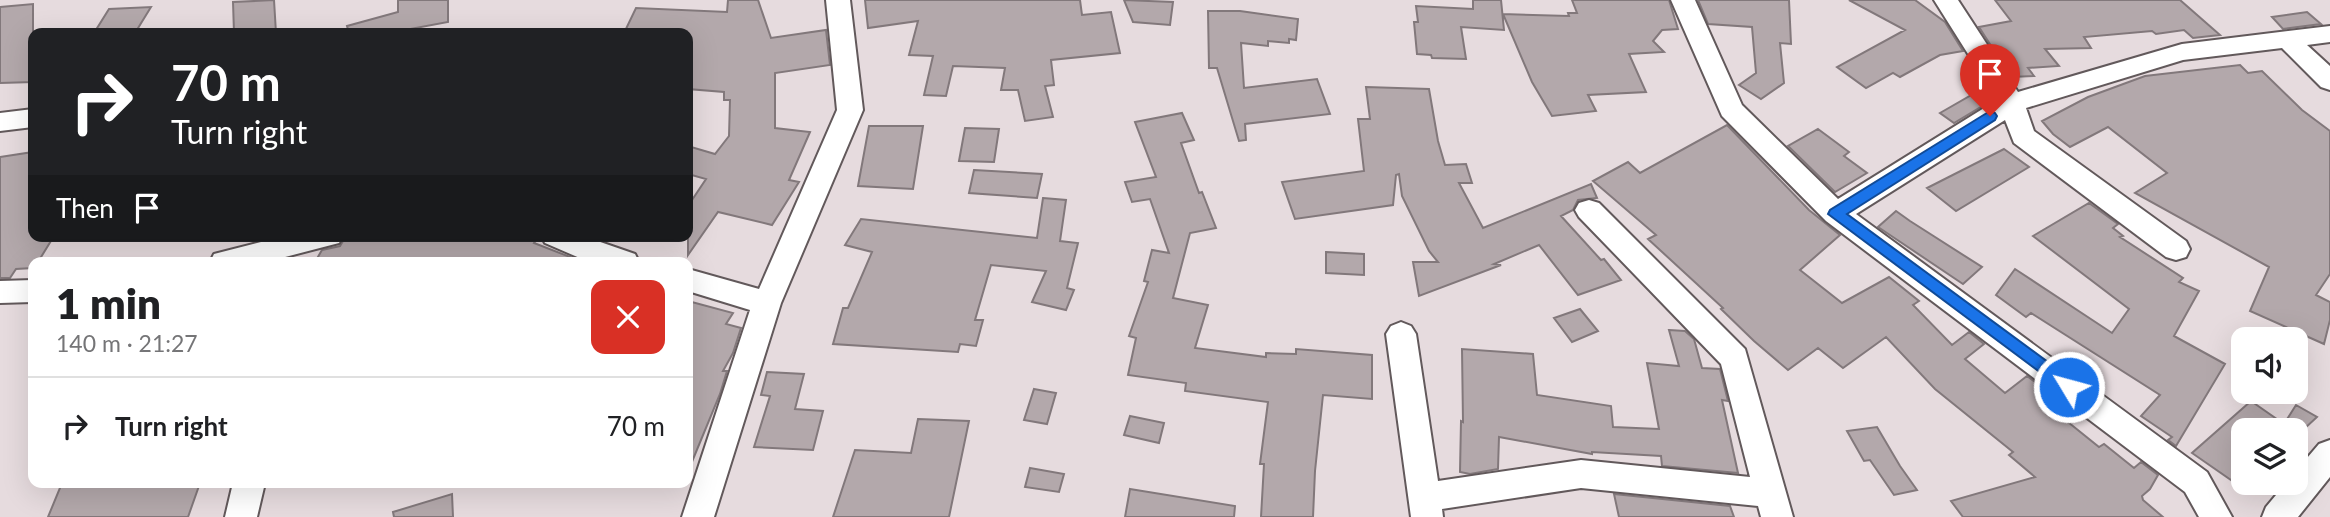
<!DOCTYPE html>
<html lang="en">
<head>
<meta charset="utf-8">
<style>
  :root { --surface:#fff; --page:#f6f6f6; --text:#202124; --muted:#757577; --line:#e0e0e0 }
  body { margin:0; font-family:Lato,sans-serif; background:var(--page); color:var(--text); height:100vh; display:flex; flex-direction:column; font-size:26px; white-space:nowrap }
  * { box-sizing:border-box; margin:0 }
  p { font-size:23px; color:var(--muted) }
  .icon { flex:none; width:38px; height:38px; fill:none; stroke:currentColor; stroke-width:2; stroke-linecap:round; stroke-linejoin:round }
  .map { position:relative; flex:1; overflow:hidden }
  .drawer { position:absolute; left:28px; top:257px; width:665px; height:231px; display:flex; flex-direction:column; background:var(--surface); border-radius:14px; box-shadow:0 7px 28px #0002 }
  .drawer>* { flex:none }
  .guide { position:absolute; left:28px; top:28px; width:665px; height:214px; border-radius:14px; box-shadow:0 7px 28px #0002; background:#202124; color:#fff; overflow:hidden }
  .controls { position:absolute; left:2231px; top:327px; display:grid; gap:14px }
  .controls a { display:grid; place-items:center; width:77px; height:77px; border-radius:14px; background:var(--surface); box-shadow:0 7px 28px #0002; font-size:35px }
  .pin { position:absolute; display:grid; place-items:center; width:60px; height:60px; color:#fff; margin:-72px -30px; border-radius:50% 50% 50% 0; rotate:-45deg; box-shadow:0 0 7px #0007 }
  .pin .icon { rotate:45deg }
  .me { position:absolute; width:77px; margin:-38px; rotate:307deg; stroke-linejoin:round; filter:drop-shadow(0 0 5px #0008) }
  .turn { display:flex; align-items:center; gap:24px; height:147px; padding:0 28px; font-size:32px }
  .turn .icon { width:91px; height:91px; stroke-width:2.5 }
  .turn b { display:block; font-size:49px; line-height:60px }
  .then { display:flex; align-items:center; height:66px; padding:0 28px; background:#0003; gap:14px; font-size:26px }
  .round { display:grid; place-items:center; flex:none; width:74px; height:74px; border-radius:14px; background:var(--page) }
  .overview { display:flex; align-items:center; justify-content:space-between; height:119px; padding:0 28px }
  h1 { font-size:42px; font-weight:800; line-height:52px }
  ul { padding:0; list-style:none }
  li { display:flex; align-items:center; gap:21px; height:98px; padding:0 28px; border-top:2px solid var(--line) }
  li div { flex:1 }
  li b { display:block; font-size:26px }
  li em { font-style:normal }
  .map>svg:first-child { display:block }
  .building { fill:#b3a8ab; stroke:#82787b; stroke-width:2 }
  .lines { fill:none; stroke-linecap:round; stroke-linejoin:round }
  .minor-casing { stroke:#62595b; stroke-width:4 }
  .minor { fill:#fff; fill-rule:evenodd }
  .route { fill:#1a73e8; stroke:#114b97; stroke-width:2 }
</style>
</head>
<body>
<div class="map">
<svg width="2330" height="517" viewBox="0 0 2330 517">
  <rect width="100%" height="100%" fill="#e6dbde"/>
  <path class="building" d="M 274,0 L 276,33 L 234,33 L 233,2 Z
    M 398,0 L 448,0 L 448,22 L 389,33 L 349,33 L 347,26 L 398,12 Z
    M 728,0 L 758,0 L 771,38 L 826,30 L 830,65 L 775,73 L 775,128 L 810,132 L 789,180 L 799,182 L 772,225 L 718,212 L 688,255 L 688,206 L 706,179 L 688,174 L 688,146 L 715,154 L 729,136 L 730,100 L 724,100 L 724,92 L 688,89 L 688,33 L 624,33 L 636,8 L 727,12 Z
    M 865,0 L 1080,0 L 1082,15 L 1111,12 L 1120,53 L 1051,60 L 1054,85 L 1045,86 L 1053,117 L 1025,121 L 1018,90 L 1001,90 L 1005,68 L 953,66 L 946,96 L 924,95 L 933,56 L 909,55 L 918,21 L 868,28 Z
    M 1124,0 L 1173,2 L 1170,25 L 1133,22 Z
    M 1473,0 L 1501,0 L 1504,30 L 1461,27 L 1466,59 L 1432,58 L 1431,55 L 1417,54 L 1414,22 L 1418,22 L 1416,6 L 1473,9 Z
    M 1572,0 L 1669,0 L 1678,29 L 1662,30 L 1653,41 L 1664,52 L 1629,54 L 1646,92 L 1588,95 L 1596,111 L 1552,116 L 1532,82 L 1503,14 L 1569,16 L 1568,13 L 1577,13 Z
    M 1698,0 L 1789,0 L 1791,44 L 1780,43 L 1784,83 L 1761,99 L 1739,85 L 1756,73 L 1752,27 L 1708,24 Z
    M 1849,0 L 1915,0 L 1945,22 L 1963,51 L 1940,55 L 1900,77 L 1893,73 L 1866,88 L 1837,67 L 1905,30 Z
    M 1995,0 L 2180,0 L 2220,35 L 2193,38 L 2184,30 L 2156,34 L 2152,31 L 2084,37 L 2091,48 L 2045,49 L 2059,66 L 2028,68 L 2034,76 L 2011,77 L 1979,27 L 2011,21 Z
    M 33,4 L 33,82 L 0,83 L 0,7 Z
    M 151,7 L 135,33 L 94,33 L 109,9 Z
    M 1208,11 L 1240,11 L 1298,19 L 1296,40 L 1289,39 L 1289,43 L 1268,41 L 1268,46 L 1241,43 L 1244,88 L 1317,79 L 1330,114 L 1245,124 L 1246,140 L 1239,141 L 1217,68 L 1209,68 Z
    M 2307,12 L 2321,24 L 2283,29 L 2272,17 Z
    M 2240,65 L 2248,73 L 2262,71 L 2302,110 L 2330,131 L 2330,274 L 2316,295 L 2330,302 L 2330,320 L 2324,344 L 2250,311 L 2269,267 L 2135,193 L 2167,173 L 2108,127 L 2070,147 L 2053,134 L 2042,121 L 2088,97 L 2145,76 Z
    M 1366,87 L 1429,89 L 1438,141 L 1445,165 L 1466,164 L 1472,183 L 1459,183 L 1483,228 L 1591,184 L 1597,198 L 1578,200 L 1573,210 L 1561,216 L 1601,260 L 1604,259 L 1621,280 L 1578,295 L 1539,245 L 1494,264 L 1501,265 L 1419,296 L 1413,262 L 1438,262 L 1429,251 L 1402,196 L 1399,174 L 1396,175 L 1393,205 L 1295,219 L 1282,182 L 1364,171 L 1358,119 L 1370,119 Z
    M 1975,93 L 1989,102 L 1954,123 L 1940,113 Z
    M 1182,113 L 1194,140 L 1181,143 L 1199,193 L 1202,192 L 1216,228 L 1190,233 L 1173,298 L 1208,305 L 1195,348 L 1266,357 L 1266,353 L 1296,354 L 1296,349 L 1372,355 L 1372,399 L 1323,395 L 1315,471 L 1313,517 L 1261,517 L 1264,464 L 1260,464 L 1268,402 L 1185,391 L 1186,383 L 1128,375 L 1136,338 L 1129,336 L 1148,282 L 1144,281 L 1152,250 L 1169,253 L 1150,199 L 1132,202 L 1125,182 L 1156,177 L 1135,122 Z
    M 1727,125 L 1809,210 L 1840,235 L 1800,270 L 1842,303 L 1889,277 L 1919,301 L 1913,305 L 1952,345 L 1969,332 L 1984,344 L 1965,359 L 2005,393 L 2027,376 L 2062,402 L 2053,410 L 2099,447 L 2104,444 L 2134,468 L 2141,462 L 2158,475 L 2150,489 L 2142,496 L 2143,500 L 2163,517 L 1963,517 L 1951,501 L 2035,477 L 2009,455 L 2013,452 L 1935,389 L 1886,337 L 1843,368 L 1818,348 L 1788,370 L 1754,341 L 1721,309 L 1723,308 L 1648,239 L 1656,235 L 1593,181 L 1628,162 L 1640,173 Z
    M 869,126 L 923,126 L 913,189 L 858,186 Z
    M 965,128 L 999,129 L 994,162 L 959,161 Z
    M 1818,129 L 1849,152 L 1844,156 L 1867,173 L 1835,192 L 1788,146 Z
    M 2004,149 L 2029,167 L 1956,211 L 1927,188 Z
    M 33,152 L 33,236 L 54,236 L 38,262 L 33,262 L 33,268 L 16,269 L 10,278 L 0,278 L 0,157 Z
    M 974,170 L 1042,174 L 1037,198 L 969,193 Z
    M 1043,198 L 1066,200 L 1060,241 L 1078,243 L 1067,288 L 1074,290 L 1066,310 L 1032,302 L 1046,271 L 991,265 L 975,320 L 983,320 L 976,346 L 960,344 L 958,352 L 833,344 L 843,308 L 848,308 L 872,252 L 845,245 L 861,219 L 1037,238 Z
    M 2089,203 L 2118,224 L 2113,228 L 2123,236 L 2120,237 L 2183,278 L 2179,282 L 2199,291 L 2174,336 L 2225,364 L 2176,446 L 2168,440 L 2172,437 L 2141,416 L 2160,395 L 2031,313 L 2026,317 L 1996,295 L 2015,269 L 2112,333 L 2129,309 L 2033,236 Z
    M 1896,211 L 1910,221 L 1982,267 L 1963,284 L 1878,227 Z
    M 384,236 L 539,236 L 534,243 L 583,262 L 315,262 L 322,250 L 340,246 L 343,241 L 382,240 Z
    M 1326,252 L 1364,254 L 1364,275 L 1326,273 Z
    M 688,301 L 733,313 L 726,324 L 741,328 L 733,353 L 723,371 L 727,371 L 720,394 L 689,469 Z
    M 1580,309 L 1598,331 L 1572,342 L 1554,318 Z
    M 1669,330 L 1685,331 L 1694,339 L 1702,368 L 1720,369 L 1728,401 L 1722,400 L 1738,473 L 1662,466 L 1661,456 L 1592,452 L 1592,454 L 1499,437 L 1498,469 L 1470,474 L 1460,472 L 1461,421 L 1463,422 L 1462,349 L 1533,354 L 1537,395 L 1611,406 L 1613,427 L 1659,429 L 1647,363 L 1679,366 Z
    M 767,372 L 804,374 L 795,409 L 823,411 L 813,450 L 754,447 L 770,396 L 761,395 Z
    M 1034,389 L 1056,393 L 1047,424 L 1024,420 Z
    M 2251,401 L 2284,424 L 2296,405 L 2317,417 L 2303,430 L 2244,430 L 2244,489 L 2192,453 Z
    M 1130,416 L 1164,423 L 1159,443 L 1124,435 Z
    M 918,419 L 969,421 L 949,517 L 833,517 L 855,450 L 911,453 Z
    M 1877,427 L 1900,466 L 1917,490 L 1894,495 L 1870,460 L 1864,461 L 1847,431 Z
    M 1030,468 L 1064,474 L 1059,492 L 1025,487 Z
    M 62,483 L 200,483 L 188,517 L 48,517 Z
    M 1130,489 L 1235,506 L 1234,517 L 1125,517 Z
    M 452,494 L 453,517 L 394,517 L 393,512 Z
    M 1614,494 L 1730,506 L 1734,517 L 1619,517 Z"/>
  <g class="lines">
    <g class="minor-casing">
      <path id="minor" d="M 826,0 L 850,0 L 863,110 L 781,303 L 714,517 L 682,517 L 750,310 L 688,291 L 688,269 L 759,289 L 837,110 Z
        M 1671,0 L 1695,0 L 1742,105 L 1838,199 L 1997,100 L 1934,0 L 1958,0 L 2018,92 L 2182,44 L 2330,26 L 2330,42 L 2307,45 L 2330,66 L 2330,90 L 2321,87 L 2282,48 L 2183,60 L 2026,108 L 2034,131 L 2186,241 L 2190,249 L 2186,257 L 2176,260 L 2166,257 L 2014,143 L 2005,120 L 1856,214 L 2207,472 L 2232,517 L 2199,517 L 2185,492 L 1826,221 L 1722,116 Z
        M 33,109 L 33,127 L 0,131 L 0,113 Z
        M 1589,200 L 1599,203 L 1745,349 L 1793,517 L 1761,517 L 1758,506 L 1581,488 L 1442,509 L 1443,517 L 1411,517 L 1386,334 L 1391,326 L 1401,322 L 1411,326 L 1416,334 L 1438,481 L 1581,460 L 1750,477 L 1721,364 L 1579,217 L 1575,210 L 1579,203 Z
        M 285,236 L 343,236 L 339,243 L 266,262 L 210,262 L 214,254 Z
        M 541,236 L 583,236 L 635,254 L 639,262 L 589,262 L 545,243 Z
        M 33,280 L 33,302 L 0,303 L 0,281 Z
        M 2330,440 L 2330,477 L 2298,517 L 2262,517 L 2266,507 L 2286,483 L 2296,483 L 2296,471 L 2319,444 Z
        M 233,483 L 265,483 L 257,517 L 225,517 Z"/>
    </g>
    <use href="#minor" class="minor"/>
  </g>
  <path class="route" d="M 1990,111 L 1995,113 L 1997,116 L 1995,120 L 1847,214 L 2075,382 L 2077,387 L 2075,392 L 2069,394 L 1828,214 L 1830,210 Z"/>
</svg>
<div class="controls">
<a><svg class="icon" aria-label="sound" viewBox="0 0 24 24"><path d="M4 9h4l5-4v14l-5-4H4zM17 9q2 3 0 6"/></svg></a>
<a><svg class="icon" aria-label="layers" viewBox="0 0 24 24"><path d="M12 4l9 5-9 5-9-5zM3 14l9 5 9-5"/></svg></a>
</div>
<div class="pin" style="left:1990px;top:116px;background:#d93025"><svg class="icon" aria-label="arrive" viewBox="0 0 24 24"><path d="M6 21V4h12l-3 4 3 4H6"/></svg></div>
<svg class="me" style="left:2069px;top:387px" viewBox="-20 -20 40 40"><circle r="17" fill="#1a73e8" stroke="#fff" stroke-width="3"/><path d="M0-11L8 9 0 5-8 9z" fill="#fff"/></svg>
<div class="guide">
<div class="turn"><svg class="icon" aria-label="right" viewBox="0 0 24 24"><path d="M7 20v-9h11M14 6l5 5-5 5"/></svg><div><b>70 m</b>Turn right</div></div>
<div class="then">Then<svg class="icon" aria-label="arrive" viewBox="0 0 24 24"><path d="M6 21V4h12l-3 4 3 4H6"/></svg></div>
</div>
<section class="drawer">
<div class="overview"><div><h1>1 min</h1><p>140 m · 21:27</p></div><a class="round" style="background:#d93025;color:#fff"><svg class="icon" aria-label="close" viewBox="0 0 24 24"><path d="M6 6l12 12M18 6L6 18"/></svg></a></div>
<ul>
<li><svg class="icon" aria-label="right" viewBox="0 0 24 24"><path d="M7 20v-9h11M14 6l5 5-5 5"/></svg><div><b>Turn right</b></div><em>70 m</em></li>
</ul>
</section>
</div>
</body>
</html>
